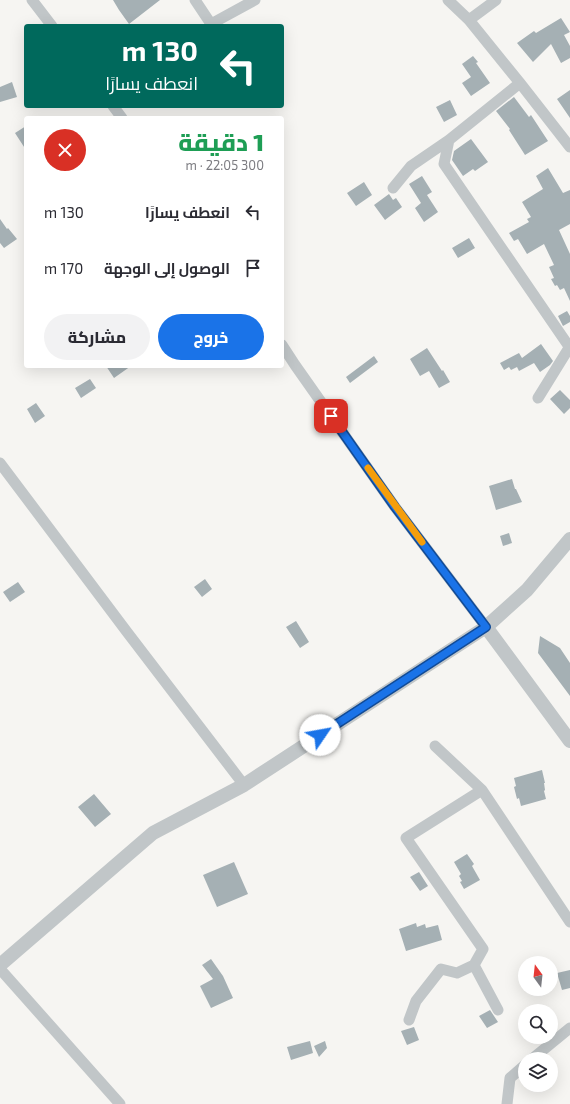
<!DOCTYPE html>
<html lang="ar">
<head>
<meta charset="utf-8">
<style>
  :root { --surface:#fff; --page:#f2f2f3; --text:#2b2b33; --muted:#7c7c81; --accent:#1a73e8 }
  body { margin:0; font-family:"Exo 2",Cairo,sans-serif; background:var(--page); color:var(--text); direction:rtl; height:100vh; display:flex; flex-direction:column; font-size:15px; white-space:nowrap }
  * { box-sizing:border-box; margin:0 }
  p { font-size:13px; color:var(--muted) }
  .icon { flex:none; width:22px; height:22px; fill:none; stroke:currentColor; stroke-width:2; stroke-linecap:round; stroke-linejoin:round }
  .map { position:relative; flex:1; overflow:hidden; direction:ltr }
  .sheet { position:absolute; left:24px; top:116px; width:260px; height:252px; display:flex; flex-direction:column; background:var(--surface); border-radius:4px; box-shadow:0 4px 16px #0002; direction:rtl }
  .sheet>* { flex:none }
  .guide { position:absolute; left:24px; top:24px; width:260px; height:84px; border-radius:4px; box-shadow:0 4px 16px #0002; direction:rtl; background:#00695c; color:#fff; overflow:hidden }
  .needle { width:26px; rotate:345deg }
  .buttons { position:absolute; left:518px; top:956px; display:grid; gap:8px }
  .buttons a { display:grid; place-items:center; width:40px; height:40px; border-radius:50%; background:var(--surface); box-shadow:0 4px 16px #0002; font-size:20px }
  .pin { position:absolute; display:grid; place-items:center; width:34px; height:34px; color:#fff; margin:-17px; border-radius:8px; box-shadow:0 2px 6px #0006 }
  .me { position:absolute; width:44px; margin:-22px; rotate:57deg; stroke-linejoin:round; filter:drop-shadow(0 0 3px #0008) }
  .turn { display:flex; align-items:center; gap:14px; height:84px; padding:0 20px; font-size:18px }
  .turn .icon { width:52px; height:52px; stroke-width:2.5 }
  .turn b { display:block; font-size:28px; line-height:34px }
  .round { display:grid; place-items:center; flex:none; width:42px; height:42px; border-radius:21px; background:var(--page) }
  .head { display:flex; align-items:center; justify-content:space-between; height:68px; padding:0 20px }
  h1 { font-size:24px; font-weight:800; line-height:30px; color:#1e9e55 }
  .cta { display:flex; gap:8px; margin-top:auto; padding:8px 20px }
  .cta a { flex:1; height:46px; border-radius:24px; background:var(--accent); color:#fff; font-size:16px; font-weight:800; line-height:46px; text-align:center }
  .cta a+a { background:var(--page); color:var(--text) }
  ul { padding:0; list-style:none }
  li { display:flex; align-items:center; gap:12px; height:56px; padding:0 20px }
  li div { flex:1 }
  li b { display:block; font-size:15px }
  li em { font-style:normal }
  .map>svg:first-child { display:block }
  .building { fill:#a5b0b4 }
  .lines { fill:none; stroke-linecap:round; stroke-linejoin:round }
  .minor { stroke:#c1c6c8; stroke-width:11 }
  .tertiary { stroke:#c1c6c8; stroke-width:14 }
  .route-casing { stroke:#114b97; stroke-width:10 }
  .route { stroke:#1a73e8; stroke-width:7 }
  .slow { stroke:#f59e0b; stroke-width:7 }
</style>
</head>
<body>
<div class="map">
<svg width="570" height="1104" viewBox="0 0 570 1104">
  <rect width="100%" height="100%" fill="#f6f5f2"/>
  <path class="building" d="M 113,0 L 160,0 L 129,24 L 119,10 Z
    M 561,18 L 570,32 L 564,35 L 570,46 L 570,58 L 561,63 L 551,44 L 533,62 L 517,43 L 534,31 L 536,33 Z
    M 473,56 L 478,62 L 476,63 L 490,83 L 471,96 L 462,83 L 471,77 L 462,64 Z
    M 12,82 L 17,97 L 0,102 L 0,87 Z
    M 570,90 L 570,118 L 557,99 Z
    M 514,97 L 529,117 L 531,115 L 548,141 L 525,155 L 509,130 L 510,129 L 496,111 Z
    M 450,100 L 457,115 L 444,122 L 436,107 Z
    M 26,126 L 26,150 L 15,133 Z
    M 471,139 L 488,162 L 475,171 L 473,169 L 463,176 L 452,160 L 454,151 Z
    M 548,168 L 563,193 L 570,190 L 570,224 L 559,230 L 570,254 L 570,301 L 564,288 L 560,290 L 557,285 L 555,286 L 551,279 L 554,278 L 549,267 L 554,265 L 544,244 L 527,254 L 518,239 L 514,241 L 509,233 L 529,222 L 527,219 L 531,217 L 522,202 L 543,189 L 536,176 Z
    M 422,176 L 432,192 L 427,195 L 438,212 L 424,222 L 415,208 L 421,203 L 409,184 Z
    M 364,182 L 372,195 L 356,206 L 347,193 Z
    M 389,194 L 393,200 L 396,198 L 402,207 L 385,220 L 374,205 Z
    M 0,219 L 7,229 L 8,228 L 17,239 L 4,248 L 0,243 Z
    M 469,238 L 475,248 L 458,258 L 452,248 Z
    M 567,311 L 570,316 L 570,322 L 563,326 L 558,316 Z
    M 541,344 L 553,361 L 550,365 L 540,372 L 534,363 L 519,371 L 517,367 L 511,370 L 509,367 L 504,370 L 500,363 L 519,353 L 522,358 Z
    M 427,348 L 442,371 L 443,370 L 450,382 L 439,388 L 429,371 L 420,376 L 410,359 Z
    M 374,356 L 378,362 L 350,383 L 346,377 Z
    M 106,366 L 131,366 L 114,378 Z
    M 90,379 L 96,388 L 81,398 L 75,388 Z
    M 560,390 L 570,400 L 570,408 L 564,414 L 550,399 Z
    M 36,403 L 45,416 L 35,423 L 27,409 Z
    M 512,479 L 515,489 L 516,489 L 522,502 L 496,510 L 489,486 Z
    M 509,533 L 512,543 L 503,546 L 500,536 Z
    M 205,579 L 212,589 L 202,597 L 194,587 Z
    M 18,582 L 25,592 L 10,602 L 3,592 Z
    M 296,621 L 309,642 L 300,648 L 286,627 Z
    M 540,636 L 560,648 L 570,663 L 570,696 L 538,653 Z
    M 542,770 L 545,783 L 544,783 L 545,790 L 544,791 L 546,799 L 521,806 L 519,798 L 517,799 L 514,787 L 516,786 L 514,778 Z
    M 94,794 L 111,814 L 95,827 L 78,807 Z
    M 467,854 L 474,864 L 472,866 L 480,880 L 464,889 L 460,882 L 462,881 L 459,876 L 461,874 L 454,862 Z
    M 234,862 L 248,894 L 217,907 L 203,875 Z
    M 419,872 L 428,886 L 420,891 L 410,877 Z
    M 416,923 L 417,927 L 425,924 L 426,928 L 438,925 L 442,940 L 406,951 L 399,929 Z
    M 211,959 L 223,976 L 233,998 L 211,1008 L 200,986 L 213,979 L 202,965 Z
    M 570,970 L 570,988 L 562,990 L 557,973 Z
    M 490,1010 L 498,1022 L 487,1028 L 479,1016 Z
    M 414,1027 L 419,1040 L 407,1045 L 401,1031 Z
    M 310,1041 L 313,1053 L 291,1060 L 287,1047 Z
    M 325,1041 L 327,1048 L 319,1057 L 314,1046 Z"/>
  <g class="lines">
    <path class="minor" d="M 32,0 L 52,26
      M 195,0 L 211,24 L 255,0
      M 448,0 L 469,20 L 520,83 L 570,147
      M 469,20 L 496,0
      M 520,83 L 449,140 L 444,164 L 570,348
      M 113,106 L 122,118
      M 393,188 L 411,166 L 449,140
      M 282,345 L 295,365 L 395,507 L 486,627
      M 538,398 L 569,348
      M 0,463 L 127,632 L 244,785
      M 435,746 L 482,790 L 570,922
      M 482,790 L 406,838 L 483,949 L 474,965 L 498,1010
      M 0,969 L 120,1104
      M 409,1020 L 416,1001 L 441,969 L 457,973 L 474,965
      M 532,1059 L 570,1028
      M 507,1104 L 510,1078 L 525,1065"/>
    <path class="tertiary" d="M 486,627 L 570,741
      M 0,965 L 153,833 L 244,785 L 486,627 L 527,590 L 570,539"/>
  </g>
  <g class="lines">
    <g class="route-casing">
      <path id="route" d="M 320,735 L 486,627 L 395,507 L 331,416"/>
    </g>
    <use href="#route" class="route"/>
    <path class="slow" d="M 368,468 L 422,542"/>
  </g>
</svg>
<div class="buttons">
<a><svg class="needle" viewBox="-14 -14 28 28"><path d="M0-13l5 13h-10z" fill="#e53935"/><path d="M0 13l5-13h-10z" fill="#7c7c81"/></svg></a>
<a><svg class="icon" aria-label="search" viewBox="0 0 24 24"><circle cx="10" cy="10" r="6"/><path d="M15 15l6 6"/></svg></a>
<a><svg class="icon" aria-label="layers" viewBox="0 0 24 24"><path d="M12 4l9 5-9 5-9-5zM3 14l9 5 9-5"/></svg></a>
</div>
<div class="pin" style="left:331px;top:416px;background:#d93025"><svg class="icon" aria-label="arrive" viewBox="0 0 24 24"><path d="M6 21V4h12l-3 4 3 4H6"/></svg></div>
<svg class="me" style="left:320px;top:735px" viewBox="-20 -20 40 40"><circle r="19" fill="#fff"/><path d="M0-13L10 11 0 6-10 11z" fill="#1a73e8"/></svg>
<div class="guide">
<div class="turn"><svg class="icon" aria-label="left" viewBox="0 0 24 24"><path d="M17 20v-9H6M10 6l-5 5 5 5"/></svg><div><b>130 m</b>انعطف يسارًا</div></div>
</div>
<section class="sheet">
<div class="head"><div><h1>1 دقيقة</h1><p>300 m · 22:05</p></div><a class="round" style="background:#d93025;color:#fff"><svg class="icon" aria-label="close" viewBox="0 0 24 24"><path d="M6 6l12 12M18 6L6 18"/></svg></a></div>
<ul>
<li><svg class="icon" aria-label="left" viewBox="0 0 24 24"><path d="M17 20v-9H6M10 6l-5 5 5 5"/></svg><div><b>انعطف يسارًا</b></div><em>130 m</em></li>
<li><svg class="icon" aria-label="arrive" viewBox="0 0 24 24"><path d="M6 21V4h12l-3 4 3 4H6"/></svg><div><b>الوصول إلى الوجهة</b></div><em>170 m</em></li>
</ul>
<div class="cta"><a>خروج</a><a>مشاركة</a></div>
</section>
</div>
</body>
</html>
